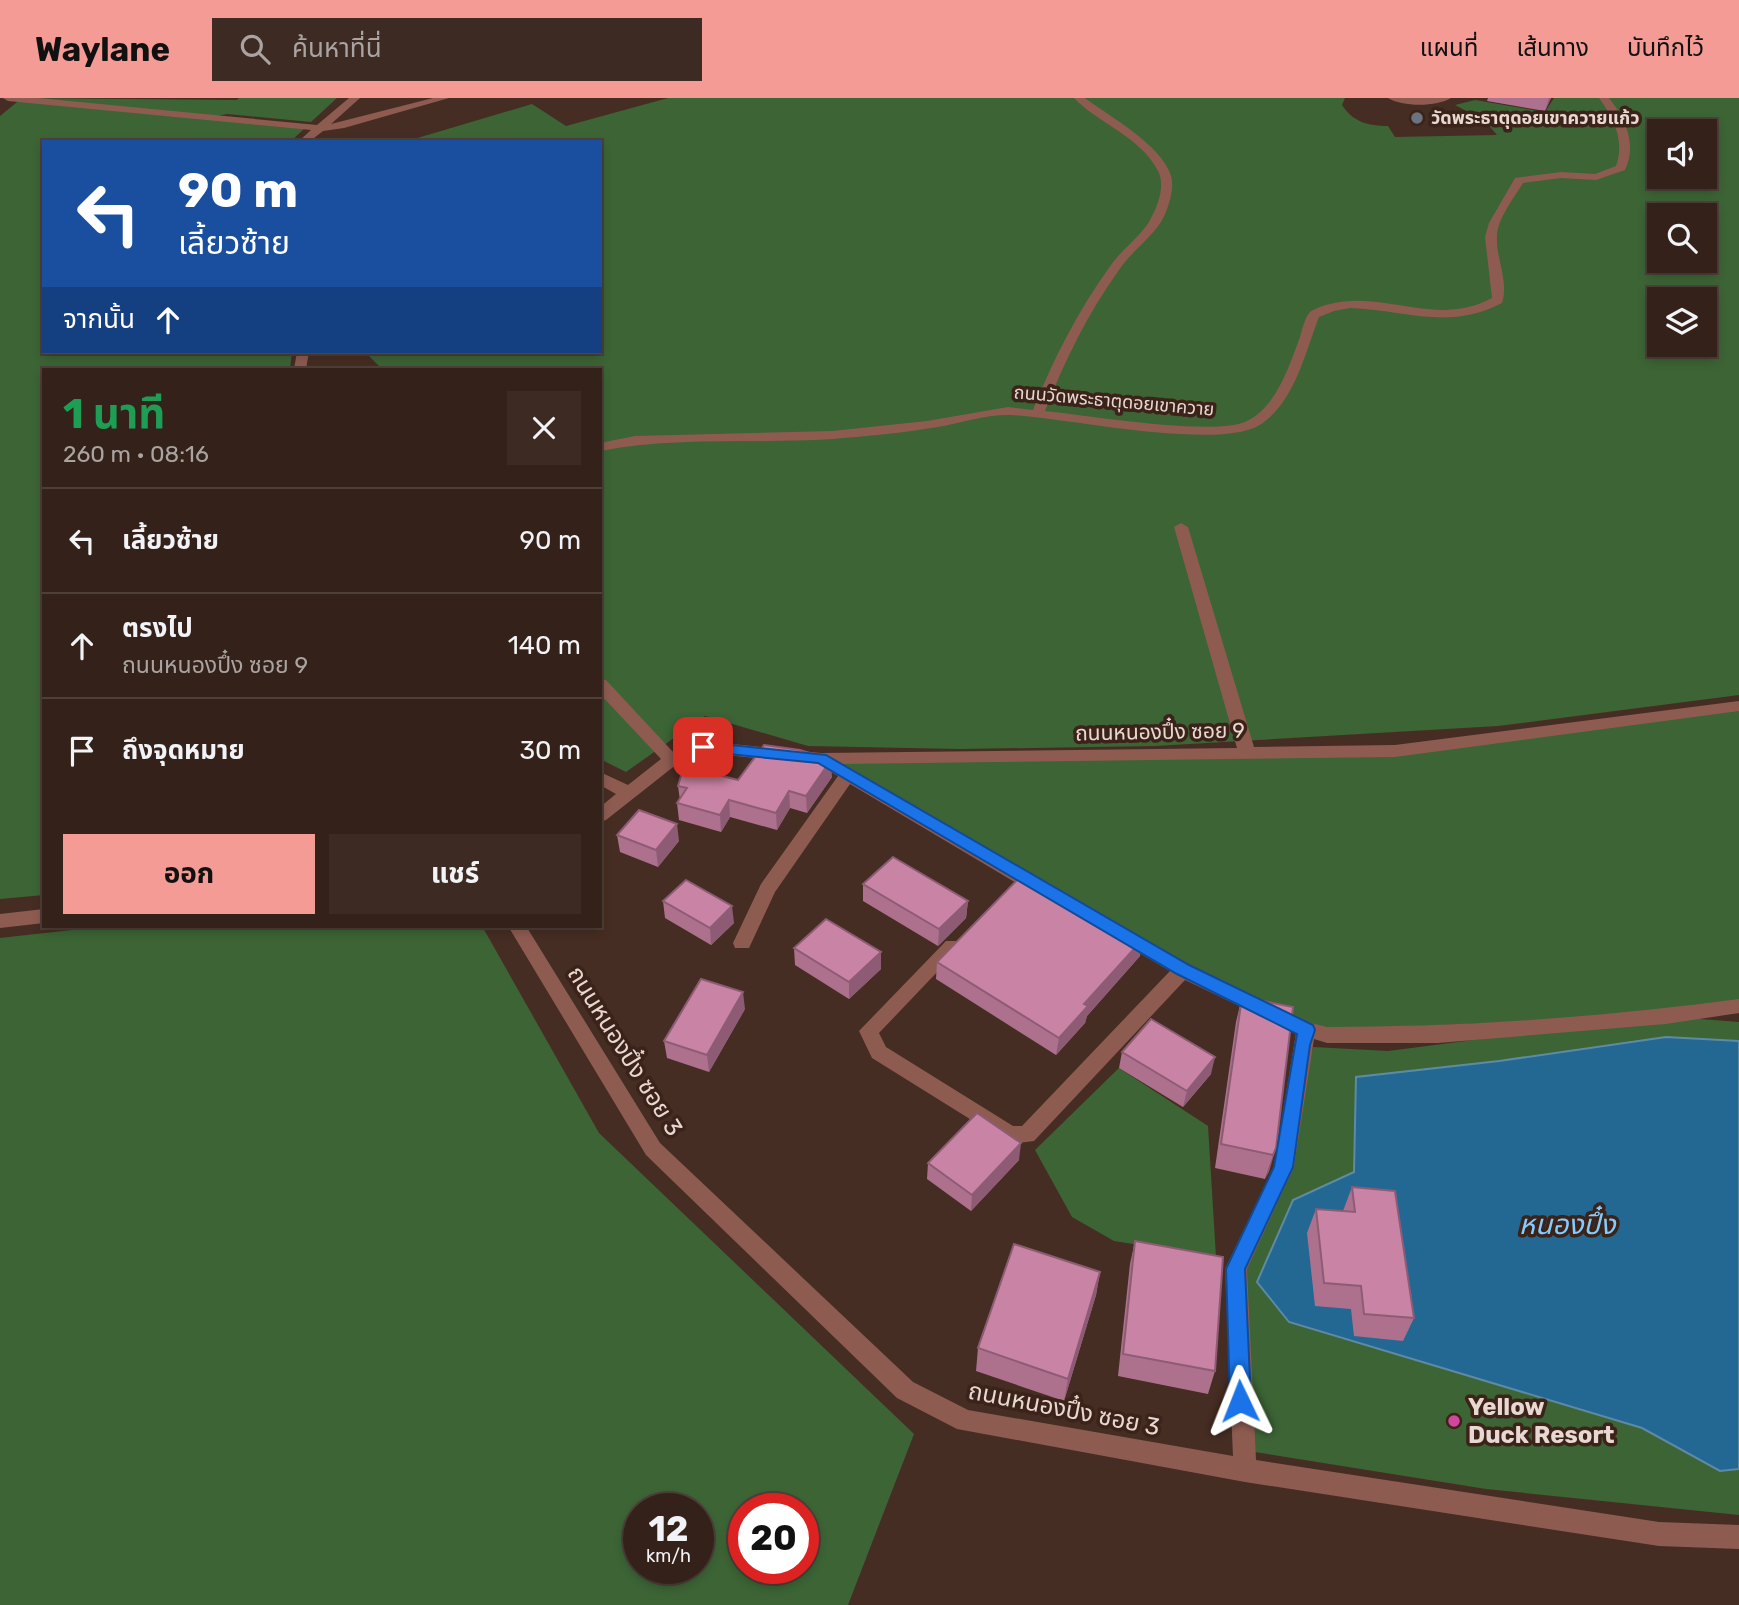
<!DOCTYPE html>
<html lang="th">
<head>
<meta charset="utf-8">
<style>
  :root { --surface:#34221a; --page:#3c2a23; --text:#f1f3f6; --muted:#a9a4a2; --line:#4e3f39; --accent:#f59b96 }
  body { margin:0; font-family:Rubik,"Noto Sans Thai",sans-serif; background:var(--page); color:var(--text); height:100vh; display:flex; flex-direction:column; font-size:26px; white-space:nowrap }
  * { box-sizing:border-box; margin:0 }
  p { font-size:23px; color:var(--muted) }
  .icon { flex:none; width:38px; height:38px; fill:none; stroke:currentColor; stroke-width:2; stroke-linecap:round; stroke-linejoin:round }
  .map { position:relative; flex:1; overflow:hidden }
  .drawer { position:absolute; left:42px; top:270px; width:560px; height:560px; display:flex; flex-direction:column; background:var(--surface); border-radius:0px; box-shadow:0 4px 10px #0003,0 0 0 2px var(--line) }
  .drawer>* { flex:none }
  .guide { position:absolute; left:42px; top:42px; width:560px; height:214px; border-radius:0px; box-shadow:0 4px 10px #0003,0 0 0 2px var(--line); background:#1a4fa0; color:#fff; overflow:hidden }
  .fabs { position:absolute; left:1647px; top:21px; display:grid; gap:14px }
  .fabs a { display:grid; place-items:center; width:70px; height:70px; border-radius:0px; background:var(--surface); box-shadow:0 4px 10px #0003,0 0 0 2px var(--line); font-size:35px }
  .speed { position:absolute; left:623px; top:1395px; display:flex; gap:14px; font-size:35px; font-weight:700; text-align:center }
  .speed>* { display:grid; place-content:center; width:91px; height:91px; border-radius:50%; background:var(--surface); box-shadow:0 4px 10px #0003,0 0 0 2px var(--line); line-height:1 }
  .speed small { font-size:18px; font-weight:400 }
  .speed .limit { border:10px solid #d22; background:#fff; color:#111 }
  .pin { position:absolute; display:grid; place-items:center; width:60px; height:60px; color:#fff; margin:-30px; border-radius:14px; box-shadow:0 4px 10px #0006 }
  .me { position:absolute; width:77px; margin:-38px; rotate:358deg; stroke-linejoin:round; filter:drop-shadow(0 0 5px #0008) }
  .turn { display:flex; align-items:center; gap:24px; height:147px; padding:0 21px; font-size:32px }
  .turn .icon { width:91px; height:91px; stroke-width:2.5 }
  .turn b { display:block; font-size:49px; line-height:60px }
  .then { display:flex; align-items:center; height:66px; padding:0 21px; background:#0003; gap:14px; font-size:26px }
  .round { display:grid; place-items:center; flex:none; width:74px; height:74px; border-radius:0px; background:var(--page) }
  .summary { display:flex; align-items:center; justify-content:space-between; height:119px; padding:0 21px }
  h1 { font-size:42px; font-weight:700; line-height:52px; color:#1e9e55 }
  .cta { display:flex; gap:14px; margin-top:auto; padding:14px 21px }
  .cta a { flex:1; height:80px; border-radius:0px; background:var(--accent); color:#111; font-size:28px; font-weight:700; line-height:80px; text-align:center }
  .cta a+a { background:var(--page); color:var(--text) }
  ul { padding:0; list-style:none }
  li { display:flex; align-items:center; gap:21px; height:105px; padding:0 21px; border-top:2px solid var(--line) }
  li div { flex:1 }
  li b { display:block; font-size:26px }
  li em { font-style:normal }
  header { display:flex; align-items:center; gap:42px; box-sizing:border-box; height:98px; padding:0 35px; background:var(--accent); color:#111 }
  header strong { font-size:33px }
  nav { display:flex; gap:38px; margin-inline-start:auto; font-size:24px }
  .search { width:490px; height:63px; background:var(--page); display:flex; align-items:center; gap:18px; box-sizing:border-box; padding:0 24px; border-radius:0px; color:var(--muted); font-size:26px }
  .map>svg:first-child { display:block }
  .green { fill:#3c6435; fill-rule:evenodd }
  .water { fill:#236893; stroke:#5e8aa6; stroke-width:2 }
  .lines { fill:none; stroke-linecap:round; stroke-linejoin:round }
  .minor { fill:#8e5b51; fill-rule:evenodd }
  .wall { fill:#ad718e }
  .shaded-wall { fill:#8d5c74 }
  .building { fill:#c983a5; stroke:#8d5c74; stroke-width:2 }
  .route { fill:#1a73e8; stroke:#114b97; stroke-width:2 }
  .worship-dot { fill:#6b7280; stroke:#3b2319; stroke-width:2.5 }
  .hotel-dot { fill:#d1479c; stroke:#3b2319; stroke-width:2.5 }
  .labels { text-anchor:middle; stroke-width:7; stroke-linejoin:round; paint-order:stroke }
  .far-poi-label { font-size:18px; font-weight:bold; fill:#e9d8d2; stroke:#3b2319; text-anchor:start }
  .far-street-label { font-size:18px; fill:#e9d8d2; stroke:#3b2319 }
  .street-label { font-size:21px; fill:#e9d8d2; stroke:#3b2319 }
  .near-street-label { font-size:24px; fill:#e9d8d2; stroke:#3b2319 }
  .near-poi-label { font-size:24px; font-weight:bold; fill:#e9d8d2; stroke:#3b2319; text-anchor:start }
  .near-water-label { font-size:28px; font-style:italic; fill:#84cbfe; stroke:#3b2319 }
</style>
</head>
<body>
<header>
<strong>Waylane</strong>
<div class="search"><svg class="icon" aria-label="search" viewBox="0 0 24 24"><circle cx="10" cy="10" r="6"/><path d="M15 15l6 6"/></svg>ค้นหาที่นี่</div>
<nav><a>แผนที่</a><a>เส้นทาง</a><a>บันทึกไว้</a></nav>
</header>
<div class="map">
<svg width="1739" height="1507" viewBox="0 0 1739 1507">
  <rect width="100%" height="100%" fill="#462d23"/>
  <path class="green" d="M 22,0 L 237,2 L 239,0 L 337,0 L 311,24 L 227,16 L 207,20 L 305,30 L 290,44 L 44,44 L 44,254 L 292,254 L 290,271 L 44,271 L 44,797 L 0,801 L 0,18 Z
    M 668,0 L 1345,0 L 1342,7 C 1353,24 1368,28 1388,28 L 1395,39 L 1497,37 L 1485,23 L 1455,7 L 1475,2 L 1545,14 L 1554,0 L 1739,0 L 1739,597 L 1498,628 L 1155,648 L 960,651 L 808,648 L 705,618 L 626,674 L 600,661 L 600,271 L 382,271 L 365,254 L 600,254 L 600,44 L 404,44 L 532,6 L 566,28 ZM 1659,33 L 1704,33 L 1704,79 L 1659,79 ZM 1659,117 L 1704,117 L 1704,163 L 1659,163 ZM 1659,201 L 1704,201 L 1704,247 L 1659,247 Z
    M 1739,608 L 1739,915 L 1675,919 L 1739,924 L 1739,1417 L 1486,1391 L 1242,1352 L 1236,1171 L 1284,1069 L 1313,949 L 1388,953 L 1653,919 L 1307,932 L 821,661 L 1395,653 Z
    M 108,828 L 482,828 L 599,1035 L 914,1336 L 848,1507 L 0,1507 L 0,840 ZM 698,1410 L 698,1470 L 639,1470 L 639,1410 ZM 803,1410 L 803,1470 L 744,1470 L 744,1410 Z
    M 1119,970 L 1208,1028 L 1216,1159 L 1114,1143 L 1072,1119 L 1035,1052 Z"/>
  <path class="water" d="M 1666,939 L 1739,943 L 1739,1371 L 1720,1373 L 1642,1330 L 1289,1224 L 1257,1184 L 1293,1102 L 1354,1074 L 1356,979 L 1499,963 Z"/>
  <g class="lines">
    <path class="minor" d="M 3,0 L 38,0 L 317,27 L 349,0 L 360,0 L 331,26 L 433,0 L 449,0 L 344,30 L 323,33 L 309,44 L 298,44 L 311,32 L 8,3 Z
      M 1074,0 L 1085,0 C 1110,19 1162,47 1171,78 C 1175,91 1168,112 1161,124 C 1150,141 1131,154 1119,172 C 1088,215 1064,264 1045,313 C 1086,317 1215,339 1247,323 C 1277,308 1289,268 1300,239 C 1302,232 1305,219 1310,214 C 1314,211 1324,207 1330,206 C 1386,192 1436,230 1492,200 L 1485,139 L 1489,125 L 1515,80 L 1561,74 L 1595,76 L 1616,68 C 1625,43 1614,20 1599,0 L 1609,0 C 1626,21 1637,47 1625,72 L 1596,82 L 1561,80 L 1523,85 C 1514,100 1497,121 1497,139 C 1496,161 1509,183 1502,205 C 1448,233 1407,212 1350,210 L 1334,213 L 1319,219 C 1305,255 1294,307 1258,328 C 1213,352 1067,320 1011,317 C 988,316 961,325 938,329 C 903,335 867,338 833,341 C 755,346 676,338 600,353 L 600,345 L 635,338 L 832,333 L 927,323 L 1008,309 L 1033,312 C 1053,261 1079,211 1111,167 C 1122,151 1145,135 1152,118 C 1159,105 1165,86 1158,73 C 1141,39 1099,26 1074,0 Z
      M 1388,0 L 1451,0 C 1437,9 1402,9 1388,0 Z
      M 297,254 L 309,254 L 306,271 L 294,271 Z
      M 1181,425 L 1188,429 L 1254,649 L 1395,647 L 1739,603 L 1739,613 L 1395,659 L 843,666 L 1047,786 L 1050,791 L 1047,796 L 1035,796 L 850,686 L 775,794 L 749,850 L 735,850 L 733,845 L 761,786 L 838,678 L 817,666 L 704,655 L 677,666 L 606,722 L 600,724 L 600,709 L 616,696 L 600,687 L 600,674 L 628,687 L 661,661 L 600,596 L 600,581 L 606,582 L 674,655 L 703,643 L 821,655 L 1237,650 L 1174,429 Z
      M 44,811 L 44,825 L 0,830 L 0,816 Z
      M 508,828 L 526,828 L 660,1045 L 913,1284 L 968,1312 L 1233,1358 L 1225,1171 L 1274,1069 L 1296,935 L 1185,882 L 1034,1043 L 1010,1046 L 872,960 L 859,933 L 946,843 L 960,843 L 962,848 L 879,935 L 886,949 L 1013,1028 L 1022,1028 L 1170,873 L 1117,842 L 1114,837 L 1117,832 L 1123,830 L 1190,867 L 1311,925 L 1327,929 C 1465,929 1602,919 1739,901 L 1739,915 L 1666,926 L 1438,945 L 1327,945 L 1314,941 L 1294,1069 L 1247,1171 L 1256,1362 L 1659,1424 L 1739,1427 L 1739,1451 L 1659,1448 L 1245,1384 L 957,1331 L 897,1300 L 646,1057 Z"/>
  </g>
  <path class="wall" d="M 1488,0 L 1551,0 L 1545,13 L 1487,3 Z
    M 832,679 L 807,715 L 790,710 L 777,732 L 730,719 L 721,734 L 679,722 L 677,705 L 680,702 L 678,688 Z
    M 617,737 L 679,743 L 658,769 L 620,754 Z
    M 863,786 L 968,803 L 966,820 L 938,848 L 863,803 Z
    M 663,803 L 734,825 L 711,847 L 665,820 Z
    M 794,850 L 881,871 L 849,901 L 795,867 Z
    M 1140,858 L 1087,918 L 1085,925 L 1056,957 L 936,881 L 937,864 Z
    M 1242,899 L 1276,1050 L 1265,1081 L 1215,1070 L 1236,924 Z
    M 745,911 L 709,974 L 667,960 L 664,943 Z
    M 1122,954 L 1211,976 L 1183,1009 L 1119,970 Z
    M 1019,1062 L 971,1113 L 927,1081 L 928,1065 Z
    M 1352,1089 L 1414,1220 L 1403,1243 L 1354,1238 L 1351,1211 L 1315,1208 L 1307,1135 L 1316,1111 L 1343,1113 Z
    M 1135,1143 L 1215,1273 L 1208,1296 L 1118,1278 L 1130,1166 Z
    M 1100,1174 L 1096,1197 L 1064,1303 L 976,1273 L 978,1250 Z"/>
  <path class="shaded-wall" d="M 1549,0 L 1551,0 L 1545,13 Z
    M 831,662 L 832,679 L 807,715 L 806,698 Z
    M 789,693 L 790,710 L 777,732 L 776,715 Z
    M 729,702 L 730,719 L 721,734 L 720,717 Z
    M 677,726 L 679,743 L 658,769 L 656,752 Z
    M 968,803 L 966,820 L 938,848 L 939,831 Z
    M 732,808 L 734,825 L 711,847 L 710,830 Z
    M 1143,841 L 1140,858 L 1087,918 L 1085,925 L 1056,957 L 1059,940 L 1084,906 Z
    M 881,854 L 881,871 L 849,901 L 849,884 Z
    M 743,894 L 745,911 L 709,974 L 707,957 Z
    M 1215,959 L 1211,976 L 1183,1009 L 1187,993 Z
    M 1021,1045 L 1019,1062 L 971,1113 L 972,1097 Z
    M 1276,1050 L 1269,1074 L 1265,1081 L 1273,1057 Z
    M 1100,1174 L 1096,1197 L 1064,1303 L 1068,1281 Z"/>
  <path class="building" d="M 764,647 L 800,652 L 831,662 L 806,698 L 789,693 L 776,715 L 729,702 L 720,717 L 677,705 L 687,690 L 678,688 L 684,668 L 738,682 Z
    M 639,712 L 677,726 L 656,752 L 617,737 Z
    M 893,759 L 968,803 L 939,831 L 863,786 Z
    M 1026,773 L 1143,841 L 1084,906 L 1088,908 L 1059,940 L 937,864 Z
    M 686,782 L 732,808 L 710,830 L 663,803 Z
    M 826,821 L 881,854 L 849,884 L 794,850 Z
    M 701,881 L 743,894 L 707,957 L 664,943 Z
    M 1242,899 L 1293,909 L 1276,1050 L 1273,1057 L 1221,1046 Z
    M 1151,921 L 1215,959 L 1187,993 L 1122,954 Z
    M 977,1015 L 1021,1045 L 972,1097 L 928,1065 Z
    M 1352,1089 L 1395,1093 L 1414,1220 L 1364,1216 L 1361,1188 L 1324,1185 L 1316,1111 L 1355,1114 Z
    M 1135,1143 L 1223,1159 L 1215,1273 L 1123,1256 Z
    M 1014,1146 L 1100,1174 L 1068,1281 L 978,1250 Z"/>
  <path class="route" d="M 703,644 L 826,657 L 1189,867 L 1313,927 L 1315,932 L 1310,947 L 1293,1069 L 1245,1171 L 1251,1303 L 1247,1310 L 1240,1313 L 1233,1310 L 1230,1303 L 1226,1171 L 1274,1069 L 1297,936 L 1177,876 L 818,665 L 698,653 L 695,649 L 698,646 Z"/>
  <circle class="worship-dot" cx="1417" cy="20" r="7"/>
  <circle class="hotel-dot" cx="1454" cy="1323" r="7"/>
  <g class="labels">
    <g class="far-poi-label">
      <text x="1431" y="26">วัดพระธาตุดอยเขาควายแก้ว</text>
    </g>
    <g class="far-street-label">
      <text transform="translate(1114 303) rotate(5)" y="6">ถนนวัดพระธาตุดอยเขาควาย</text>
    </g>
    <g class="street-label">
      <text transform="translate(1160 634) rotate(-1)" y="7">ถนนหนองปึ๋ง ซอย 9</text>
    </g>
    <g class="near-street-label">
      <text transform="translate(625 953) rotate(58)" y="8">ถนนหนองปึ๋ง ซอย 3</text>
      <text transform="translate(1064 1311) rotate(11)" y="8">ถนนหนองปึ๋ง ซอย 3</text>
    </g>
    <g class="near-poi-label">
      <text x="1468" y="1317">Yellow<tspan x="1468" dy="28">Duck Resort</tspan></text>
    </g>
    <g class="near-water-label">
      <text x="1567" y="1136">หนองปึ๋ง</text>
    </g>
  </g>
</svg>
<div class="fabs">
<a><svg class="icon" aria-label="sound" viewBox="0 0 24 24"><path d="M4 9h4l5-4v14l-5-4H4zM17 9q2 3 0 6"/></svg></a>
<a><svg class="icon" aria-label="search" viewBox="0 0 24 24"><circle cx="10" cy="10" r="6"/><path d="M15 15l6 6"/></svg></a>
<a><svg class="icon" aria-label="layers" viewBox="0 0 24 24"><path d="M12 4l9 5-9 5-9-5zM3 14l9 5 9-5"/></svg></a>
</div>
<div class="speed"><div>12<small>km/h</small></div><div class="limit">20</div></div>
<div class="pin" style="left:703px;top:649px;background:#d93025"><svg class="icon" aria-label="arrive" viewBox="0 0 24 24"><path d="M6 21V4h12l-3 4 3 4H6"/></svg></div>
<svg class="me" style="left:1240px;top:1303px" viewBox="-20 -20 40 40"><path d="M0-17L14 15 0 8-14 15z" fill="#1a73e8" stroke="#fff" stroke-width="4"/></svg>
<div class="guide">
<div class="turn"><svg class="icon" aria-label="left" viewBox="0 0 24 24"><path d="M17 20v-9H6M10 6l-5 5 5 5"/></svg><div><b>90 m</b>เลี้ยวซ้าย</div></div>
<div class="then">จากนั้น<svg class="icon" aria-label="ahead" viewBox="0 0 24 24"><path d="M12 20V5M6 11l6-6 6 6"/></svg></div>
</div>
<section class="drawer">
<div class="summary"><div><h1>1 นาที</h1><p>260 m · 08:16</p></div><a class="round"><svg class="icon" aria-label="close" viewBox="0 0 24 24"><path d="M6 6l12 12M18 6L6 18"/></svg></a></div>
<ul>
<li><svg class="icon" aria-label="left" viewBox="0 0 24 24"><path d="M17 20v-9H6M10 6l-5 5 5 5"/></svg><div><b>เลี้ยวซ้าย</b></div><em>90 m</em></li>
<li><svg class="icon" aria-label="ahead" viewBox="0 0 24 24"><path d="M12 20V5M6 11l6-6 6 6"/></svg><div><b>ตรงไป</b><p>ถนนหนองปึ๋ง ซอย 9</p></div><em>140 m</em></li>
<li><svg class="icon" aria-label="arrive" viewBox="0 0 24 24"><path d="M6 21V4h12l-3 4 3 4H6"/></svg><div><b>ถึงจุดหมาย</b></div><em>30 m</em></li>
</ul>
<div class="cta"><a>ออก</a><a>แชร์</a></div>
</section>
</div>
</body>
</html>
